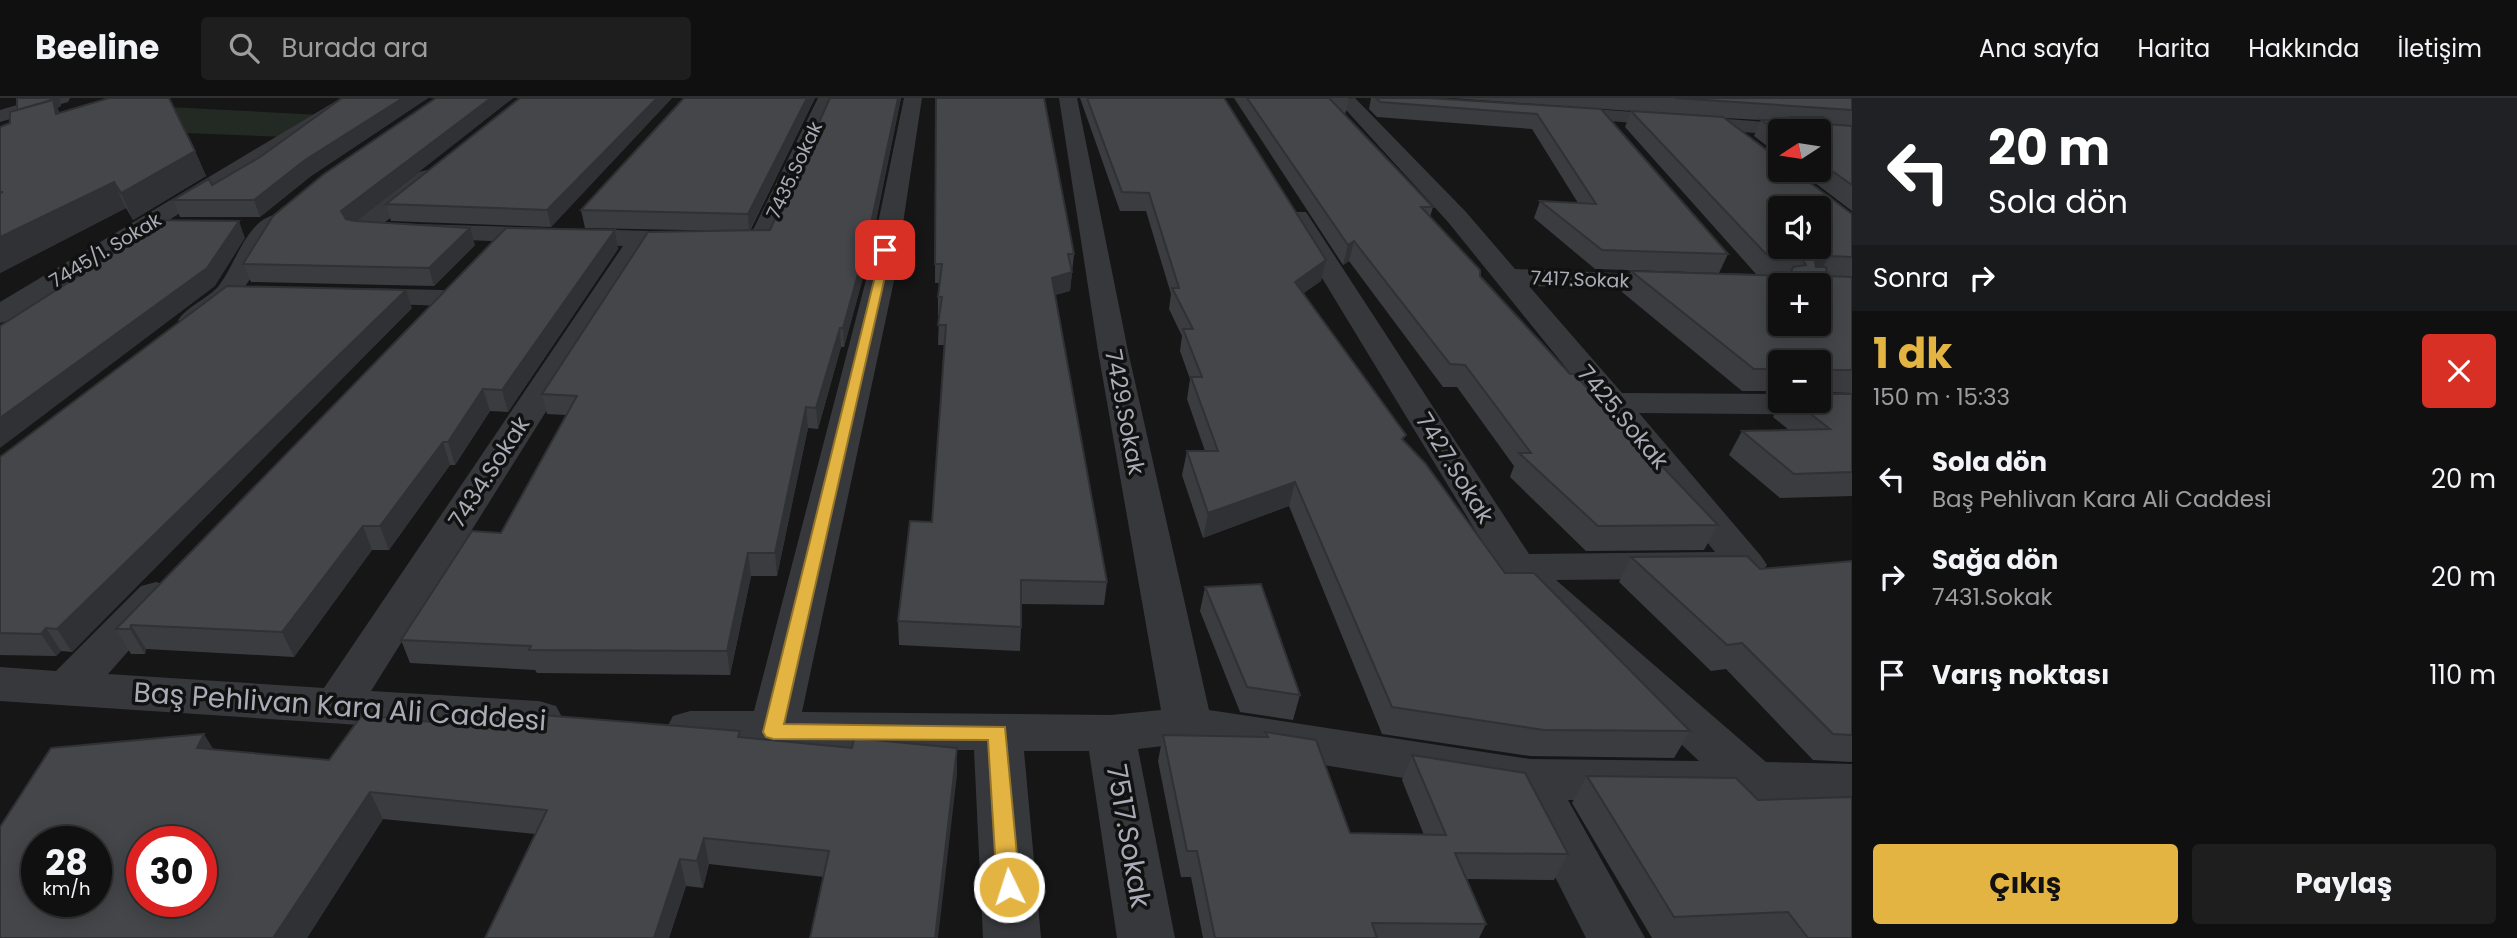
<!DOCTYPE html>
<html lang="tr">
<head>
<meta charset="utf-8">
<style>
  :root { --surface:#101011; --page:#1e1e1f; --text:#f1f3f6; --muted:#9c9d9f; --line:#303031; --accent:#e3b442 }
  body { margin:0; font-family:Poppins,sans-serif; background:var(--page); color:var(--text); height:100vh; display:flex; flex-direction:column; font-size:26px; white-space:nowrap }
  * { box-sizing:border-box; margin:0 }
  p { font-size:23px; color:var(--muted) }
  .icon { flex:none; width:38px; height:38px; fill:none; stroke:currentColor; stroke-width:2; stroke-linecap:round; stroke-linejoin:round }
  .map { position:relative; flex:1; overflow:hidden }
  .panel { display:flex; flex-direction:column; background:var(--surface); width:665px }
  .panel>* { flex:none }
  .hud { background:#202124; color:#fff; overflow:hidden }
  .needle { width:46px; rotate:258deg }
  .tools { position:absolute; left:1768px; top:21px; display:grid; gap:14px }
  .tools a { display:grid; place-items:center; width:63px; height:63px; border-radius:7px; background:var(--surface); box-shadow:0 4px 18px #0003,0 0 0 2px var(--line); font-size:35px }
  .speed { position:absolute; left:21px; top:728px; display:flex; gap:14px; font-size:35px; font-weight:700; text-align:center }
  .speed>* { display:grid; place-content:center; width:91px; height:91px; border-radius:50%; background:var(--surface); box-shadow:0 4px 18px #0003,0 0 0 2px var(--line); line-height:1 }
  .speed small { font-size:18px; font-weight:400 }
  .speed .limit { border:10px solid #d22; background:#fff; color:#111 }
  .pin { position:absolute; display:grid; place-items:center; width:60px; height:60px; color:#fff; margin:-30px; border-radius:14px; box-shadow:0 4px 10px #0006 }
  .me { position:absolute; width:77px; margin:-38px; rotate:356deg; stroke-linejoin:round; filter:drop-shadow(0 0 5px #0008) }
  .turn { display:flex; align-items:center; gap:24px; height:147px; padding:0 21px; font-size:32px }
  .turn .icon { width:91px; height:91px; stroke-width:2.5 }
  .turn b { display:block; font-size:49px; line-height:60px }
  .then { display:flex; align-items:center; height:66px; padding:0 21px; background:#0003; gap:14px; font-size:26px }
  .round { display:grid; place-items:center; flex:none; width:74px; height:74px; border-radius:7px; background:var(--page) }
  .overview { display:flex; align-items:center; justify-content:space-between; height:119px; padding:0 21px }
  h1 { font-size:42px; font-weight:700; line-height:52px; color:var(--accent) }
  .cta { display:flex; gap:14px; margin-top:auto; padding:14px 21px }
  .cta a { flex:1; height:80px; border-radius:7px; background:var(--accent); color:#111; font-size:28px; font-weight:700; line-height:80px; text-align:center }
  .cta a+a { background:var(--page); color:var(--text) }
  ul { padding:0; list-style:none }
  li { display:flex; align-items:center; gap:21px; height:98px; padding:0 21px }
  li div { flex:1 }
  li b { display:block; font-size:26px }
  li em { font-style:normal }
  header { display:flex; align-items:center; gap:42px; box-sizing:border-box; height:98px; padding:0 35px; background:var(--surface); border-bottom:2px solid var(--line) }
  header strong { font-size:33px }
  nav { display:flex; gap:38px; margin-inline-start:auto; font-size:24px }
  .search { width:490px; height:63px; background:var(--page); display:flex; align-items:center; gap:18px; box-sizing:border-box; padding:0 24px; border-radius:7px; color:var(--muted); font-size:26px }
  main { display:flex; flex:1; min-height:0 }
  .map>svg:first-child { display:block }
  .green { fill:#222a23 }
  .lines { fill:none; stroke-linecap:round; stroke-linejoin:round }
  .minor { fill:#37383c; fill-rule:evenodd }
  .wall { fill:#3b3c40 }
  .shaded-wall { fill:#303134 }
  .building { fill:#45464a; stroke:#303134; stroke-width:2; fill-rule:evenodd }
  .route { fill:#e3b442; stroke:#94752b; stroke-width:2 }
  .labels { text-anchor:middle; stroke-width:7; stroke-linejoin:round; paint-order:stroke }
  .far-street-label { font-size:19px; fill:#a9acb6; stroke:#111112 }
  .street-label { font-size:23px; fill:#a9acb6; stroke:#111112 }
  .near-street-label { font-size:28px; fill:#a9acb6; stroke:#111112 }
</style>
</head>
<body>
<header>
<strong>Beeline</strong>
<div class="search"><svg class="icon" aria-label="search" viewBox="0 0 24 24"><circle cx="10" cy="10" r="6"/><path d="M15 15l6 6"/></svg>Burada ara</div>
<nav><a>Ana sayfa</a><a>Harita</a><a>Hakkında</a><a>İletişim</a></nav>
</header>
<main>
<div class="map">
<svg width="1852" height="840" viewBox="0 0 1852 840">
  <rect width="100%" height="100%" fill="#161617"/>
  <path class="green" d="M 148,8 L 321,17 L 286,39 L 83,31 Z"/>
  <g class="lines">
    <path class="minor" d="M 41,0 L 70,0 L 68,4 L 0,24 L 0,12 Z
      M 341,0 L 363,0 L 10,222 L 0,225 L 0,204 Z
      M 818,0 L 836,0 L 769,149 L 649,149 L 371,593 L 539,603 L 556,608 L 563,621 L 556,634 L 539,639 L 0,603 L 0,569 L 56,573 L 141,488 L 156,484 L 171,488 L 177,498 L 108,576 L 324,590 L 623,148 L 361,138 L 352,136 L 349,131 L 352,126 L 419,74 L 427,72 L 438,79 L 435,84 L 384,125 L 751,136 Z
      M 904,0 L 922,0 L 895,178 L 802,614 L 1111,617 L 1161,612 L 1098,253 L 1059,0 L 1077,0 L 1128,253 L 1209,612 L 1530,661 L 1699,663 L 1503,478 L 1285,119 L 1288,114 L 1306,114 L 1529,456 L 1715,454 L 1448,124 L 1336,1 L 1355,0 L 1466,114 L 1515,171 L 1790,182 L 1793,187 L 1780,187 L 1780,196 L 1529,188 L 1622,295 L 1780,296 L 1780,303 L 1818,303 L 1818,297 L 1852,297 L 1852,317 L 1639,315 L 1761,458 L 1767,467 L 1761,476 L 1747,480 L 1556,482 L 1766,664 L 1852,666 L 1852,706 L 1568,702 L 1645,840 L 1586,840 L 1514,698 L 1188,645 L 1138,651 L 1175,840 L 1117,840 L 1089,653 L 1024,653 L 1041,840 L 983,840 L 974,652 L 773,652 L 690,649 L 673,644 L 666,631 L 673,618 L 690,613 L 754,613 L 867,178 Z
      M 1555,8 L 1808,27 L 1818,33 L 1780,33 L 1780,37 L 1548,18 L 1545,14 Z
      M 274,117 L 283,119 L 286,124 C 266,154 225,239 183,228 L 178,222 C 188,208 205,202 217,190 C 235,169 245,124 274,117 Z
      M 356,190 L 442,192 L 452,194 L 456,200 L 452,206 L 442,208 L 346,204 L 342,198 L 346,192 Z"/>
  </g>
  <path class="wall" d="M 17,0 L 60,0 L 61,8 L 57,10 L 60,15 L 195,53 L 206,78 L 133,122 L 126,110 L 0,175 L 0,29 L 10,25 L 17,12 Z
    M 342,0 L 428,0 L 311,78 L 260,119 L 180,119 L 173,102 L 212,87 L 260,59 Z
    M 436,0 L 513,0 L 356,123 L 475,147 L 434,188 L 251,184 L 243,166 Z
    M 672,0 L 551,129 L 391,123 L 386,106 Z
    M 815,0 L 750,133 L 770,132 L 830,0 L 901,0 L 868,162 L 844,249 L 841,249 L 818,331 L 808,330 L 777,478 L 751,478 L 730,577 L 537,575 L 535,572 L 410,565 L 401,542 L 501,435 L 566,317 L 547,316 L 542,296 L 733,133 L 585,130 L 581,112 Z
    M 936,0 L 1074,156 L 1070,193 L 1055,197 L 1107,484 L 1104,507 L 1021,506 L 1021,529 L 1020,553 L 899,547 L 898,523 L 932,424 L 944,247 L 938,247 L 939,218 L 938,218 L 938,199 L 939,185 L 935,185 Z
    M 1080,0 L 1224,0 L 1326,162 L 1321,183 L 1303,195 L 1404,343 L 1505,475 L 1690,633 L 1674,660 L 1530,658 L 1382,636 L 1289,408 L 1203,440 L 1182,377 L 1187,353 L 1205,353 L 1187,301 L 1190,281 L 1180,253 L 1182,238 L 1169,211 L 1171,196 L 1146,113 L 1120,113 Z
    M 1234,0 L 1348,0 L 1349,1 L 1345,17 L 1433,109 L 1430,119 L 1480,178 L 1570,276 L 1718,427 L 1704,452 L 1586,453 L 1510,379 L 1514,368 L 1457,289 L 1443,289 L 1349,163 L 1343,167 Z
    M 1371,0 L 1428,0 L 1601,11 L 1728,156 L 1719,175 L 1595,171 L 1534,120 L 1540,103 L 1578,105 L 1532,31 L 1377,19 L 1369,11 Z
    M 1451,0 L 1852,0 L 1852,113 L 1798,72 L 1818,72 L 1818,33 L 1780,33 L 1780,58 L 1754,38 L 1761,22 L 1724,20 L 1852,116 L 1852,295 L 1819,294 L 1818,295 L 1818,264 L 1780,264 L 1780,293 L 1742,293 L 1622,194 L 1631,173 L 1756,176 L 1625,29 L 1631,13 Z
    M 615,132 L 618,151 L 508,314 L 490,313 L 455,367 L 450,367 L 389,452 L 372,452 L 294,559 L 146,551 L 145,556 L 131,556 L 116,531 Z
    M 412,210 L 72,554 L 61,553 L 56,558 L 0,557 L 0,359 Z
    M 1852,296 L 1852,398 L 1780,400 L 1729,357 L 1742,333 L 1789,332 L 1773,319 L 1782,303 L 1818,303 Z
    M 1631,459 L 1760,471 L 1852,463 L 1852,664 L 1813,662 L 1726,571 L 1711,573 L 1619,484 Z
    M 1205,489 L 1300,597 L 1293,622 L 1240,614 L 1200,513 Z
    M 481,629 L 741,639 L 957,677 L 824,779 L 709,766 L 703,790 L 686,788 L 669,840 L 485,840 L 535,736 L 383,721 L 307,840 L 0,840 L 214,652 L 329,662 Z
    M 1265,634 L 1350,735 L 1424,737 L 1402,682 L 1412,657 L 1568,756 L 1554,782 L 1466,781 L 1486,826 L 1479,840 L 1203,840 L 1191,779 L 1181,779 L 1158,663 L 1163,637 L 1264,639 Z
    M 1587,678 L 1758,702 L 1852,840 L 1652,840 L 1572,705 Z"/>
  <path class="shaded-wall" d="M 58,0 L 60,0 L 61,8 L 57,10 L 64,25 L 21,20 Z
    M 403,0 L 428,0 L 311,78 L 260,119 L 254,102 L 305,62 Z
    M 491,0 L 513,0 L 346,131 L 341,113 Z
    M 657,0 L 672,0 L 551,129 L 547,112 Z
    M 807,0 L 815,0 L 749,133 L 748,116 Z
    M 898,0 L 901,0 L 868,162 L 844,249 L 843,230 Z
    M 195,53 L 206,78 L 133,122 L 121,95 Z
    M 114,84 L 126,110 L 0,175 L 0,139 Z
    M 239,123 L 245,140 L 215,188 L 0,350 L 0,320 Z
    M 470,130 L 475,147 L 434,188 L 429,170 Z
    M 615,132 L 618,151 L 508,314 L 502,292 Z
    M 1354,143 L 1349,163 L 1343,167 L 1348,147 Z
    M 1829,158 L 1818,178 L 1815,164 Z
    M 1326,162 L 1321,183 L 1290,205 L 1295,184 Z
    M 1072,174 L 1070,193 L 1051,198 L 1052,180 Z
    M 406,192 L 412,210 L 72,554 L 57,531 Z
    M 840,230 L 841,249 L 818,331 L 816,310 Z
    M 483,291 L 490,313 L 455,367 L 448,344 Z
    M 806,309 L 808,330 L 777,478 L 775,455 Z
    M 443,344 L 450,367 L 389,452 L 380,428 Z
    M 1295,384 L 1289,408 L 1203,440 L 1208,415 Z
    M 363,428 L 372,452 L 294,559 L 282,534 Z
    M 748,455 L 751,478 L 730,577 L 727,553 Z
    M 131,527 L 146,551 L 145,556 L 130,531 Z
    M 46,530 L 61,553 L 56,558 L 41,536 Z
    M 204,636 L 220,662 L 197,650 Z
    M 957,650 L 957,677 L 938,840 L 935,840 Z
    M 370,694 L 383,721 L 307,840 L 273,840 Z
    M 704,740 L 709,766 L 703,790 L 697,763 Z
    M 680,761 L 686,788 L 669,840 L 654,840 Z"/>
  <path class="building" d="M 17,0 L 58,0 L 17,12 Z
    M 109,0 L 169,0 L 195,53 L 121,95 L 114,84 L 0,139 L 0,95 L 3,94 L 0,94 L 0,29 L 10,25 L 10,14 L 53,2 L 56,16 Z
    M 342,0 L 403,0 L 305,62 L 254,102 L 173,102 L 209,81 L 212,87 L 260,59 Z
    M 436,0 L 491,0 L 341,113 L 346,121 L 355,123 L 470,130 L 429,170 L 243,166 L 273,118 L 324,76 Z
    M 520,0 L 657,0 L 547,112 L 386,106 Z
    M 684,0 L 807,0 L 748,116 L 581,112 Z
    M 830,0 L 898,0 L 867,144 L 843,230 L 840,230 L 816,310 L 806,309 L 775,455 L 748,455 L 727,553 L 529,552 L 531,548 L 401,542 L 472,433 L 501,435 L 577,298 L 542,296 L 648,134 L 770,132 Z
    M 936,0 L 1044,0 L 1074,156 L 1068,156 L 1072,174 L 1052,180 L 1107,484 L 1021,482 L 1021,529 L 898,523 L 910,423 L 932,424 L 946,227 L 938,227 L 942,199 L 938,199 L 942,166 L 935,166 Z
    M 1087,0 L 1224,0 L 1326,162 L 1295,184 L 1406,337 L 1402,341 L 1425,365 L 1505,475 L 1534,475 L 1690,633 L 1544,632 L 1392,609 L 1295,384 L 1208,415 L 1187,353 L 1218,353 L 1191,279 L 1202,279 L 1183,231 L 1193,231 L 1172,190 L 1179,190 L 1149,95 L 1122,94 Z
    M 1247,0 L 1329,0 L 1433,109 L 1421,109 L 1480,172 L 1480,178 L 1570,276 L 1574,276 L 1718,427 L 1598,428 L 1519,355 L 1531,355 L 1465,267 L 1450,266 L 1354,143 L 1348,147 Z
    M 1376,0 L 1428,0 L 1601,11 L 1728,156 L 1602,152 L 1540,103 L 1596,106 L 1537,16 L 1380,4 Z
    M 1675,0 L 1852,0 L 1852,12 Z
    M 1631,13 L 1723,19 L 1780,62 L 1780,72 L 1793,72 L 1852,116 L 1852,159 L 1829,158 L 1815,164 L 1816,169 L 1826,169 L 1827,178 L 1852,179 L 1852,272 L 1831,272 L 1828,278 L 1818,278 L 1818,264 L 1780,264 L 1780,271 L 1754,271 L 1631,173 L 1790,178 L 1793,169 L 1806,167 L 1801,159 L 1766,156 ZM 1780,110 L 1818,110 L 1818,149 L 1780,149 ZM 1780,187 L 1818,187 L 1818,226 L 1780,226 Z
    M 1790,19 L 1823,19 L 1826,26 L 1852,28 L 1852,87 L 1818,63 L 1818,33 L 1780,33 L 1780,35 L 1761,22 L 1788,23 Z
    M 141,122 L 239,123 L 207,170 L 0,320 L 0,228 L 144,136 L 137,124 Z
    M 506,130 L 615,132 L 502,292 L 483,291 L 448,344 L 443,344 L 380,428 L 363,428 L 282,534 L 131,527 L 130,531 L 116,531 Z
    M 227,188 L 406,192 L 57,531 L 46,530 L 41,536 L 0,535 L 0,359 Z
    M 1818,296 L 1852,296 L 1852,374 L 1794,376 L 1742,333 L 1830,331 L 1794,303 L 1818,303 Z
    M 1747,458 L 1760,471 L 1852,463 L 1852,637 L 1833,636 L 1742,545 L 1727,547 L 1631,459 Z
    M 1261,486 L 1300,597 L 1247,589 L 1205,489 Z
    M 491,613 L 740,633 L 738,639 L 852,650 L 854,640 L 957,650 L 935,840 L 810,840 L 829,753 L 704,740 L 697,763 L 680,761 L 654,840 L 485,840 L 547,712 L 370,694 L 273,840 L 0,840 L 0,729 L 51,650 L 204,636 L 197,650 L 329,662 L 362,617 L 481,629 ZM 37,744 L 96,744 L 96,803 L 37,803 ZM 142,744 L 201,744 L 201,803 L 142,803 Z
    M 1265,634 L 1316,642 L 1350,735 L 1446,737 L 1412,657 L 1525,675 L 1568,756 L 1455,755 L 1486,826 L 1372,825 L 1377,840 L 1215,840 L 1197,753 L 1187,753 L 1163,637 L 1268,639 Z
    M 1587,678 L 1736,680 L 1758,702 L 1852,699 L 1852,840 L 1808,840 L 1788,814 L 1674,819 Z"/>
  <path class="route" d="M 882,150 L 891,152 L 784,626 L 1005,629 L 1020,789 L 1017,796 L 1009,799 L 1001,796 L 997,789 L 988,642 L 773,641 L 766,639 L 763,634 Z"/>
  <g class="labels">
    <g class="far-street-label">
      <text transform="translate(794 72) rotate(-65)" y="7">7435.Sokak</text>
      <text transform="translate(105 152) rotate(-31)" y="7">7445/1. Sokak</text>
      <text transform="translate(1580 181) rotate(2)" y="7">7417.Sokak</text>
    </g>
    <g class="street-label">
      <text transform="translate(1125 314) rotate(79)" y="8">7429.Sokak</text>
      <text transform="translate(1623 319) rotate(50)" y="8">7425.Sokak</text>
      <text transform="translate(1455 370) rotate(58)" y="8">7427.Sokak</text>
      <text transform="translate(489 374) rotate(-57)" y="8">7434.Sokak</text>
    </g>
    <g class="near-street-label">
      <text transform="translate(340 608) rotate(4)" y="10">Baş Pehlivan Kara Ali Caddesi</text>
      <text transform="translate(1129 738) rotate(80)" y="10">7517.Sokak</text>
    </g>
  </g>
</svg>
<div class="tools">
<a><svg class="needle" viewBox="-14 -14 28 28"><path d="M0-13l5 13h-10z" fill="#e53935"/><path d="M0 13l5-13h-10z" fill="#9c9d9f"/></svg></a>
<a><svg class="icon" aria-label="sound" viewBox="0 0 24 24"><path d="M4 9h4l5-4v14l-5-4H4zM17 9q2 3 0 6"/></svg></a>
<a>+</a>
<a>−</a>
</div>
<div class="speed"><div>28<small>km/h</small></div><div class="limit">30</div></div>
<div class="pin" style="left:885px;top:152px;background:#d93025"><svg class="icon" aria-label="arrive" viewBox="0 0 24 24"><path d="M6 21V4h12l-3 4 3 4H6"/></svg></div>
<svg class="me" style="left:1009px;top:789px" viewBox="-20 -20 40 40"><circle r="17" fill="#e3b442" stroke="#fff" stroke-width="3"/><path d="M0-11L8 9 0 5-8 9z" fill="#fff"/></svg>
</div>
<section class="panel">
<div class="hud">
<div class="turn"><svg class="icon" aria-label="left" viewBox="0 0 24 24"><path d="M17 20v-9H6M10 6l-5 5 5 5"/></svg><div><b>20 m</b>Sola dön</div></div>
<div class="then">Sonra<svg class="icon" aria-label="right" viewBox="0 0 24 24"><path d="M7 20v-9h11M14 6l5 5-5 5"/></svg></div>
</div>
<div class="overview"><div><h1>1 dk</h1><p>150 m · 15:33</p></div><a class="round" style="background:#d93025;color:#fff"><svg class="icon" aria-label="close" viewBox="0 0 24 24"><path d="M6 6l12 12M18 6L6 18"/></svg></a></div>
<ul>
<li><svg class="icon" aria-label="left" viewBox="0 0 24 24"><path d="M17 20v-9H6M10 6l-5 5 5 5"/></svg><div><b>Sola dön</b><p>Baş Pehlivan Kara Ali Caddesi</p></div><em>20 m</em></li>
<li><svg class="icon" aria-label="right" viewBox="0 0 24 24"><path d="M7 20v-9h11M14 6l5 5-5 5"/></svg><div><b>Sağa dön</b><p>7431.Sokak</p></div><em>20 m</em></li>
<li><svg class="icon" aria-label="arrive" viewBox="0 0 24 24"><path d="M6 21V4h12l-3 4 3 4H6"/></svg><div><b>Varış noktası</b></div><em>110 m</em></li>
</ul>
<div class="cta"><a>Çıkış</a><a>Paylaş</a></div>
</section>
</main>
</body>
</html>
